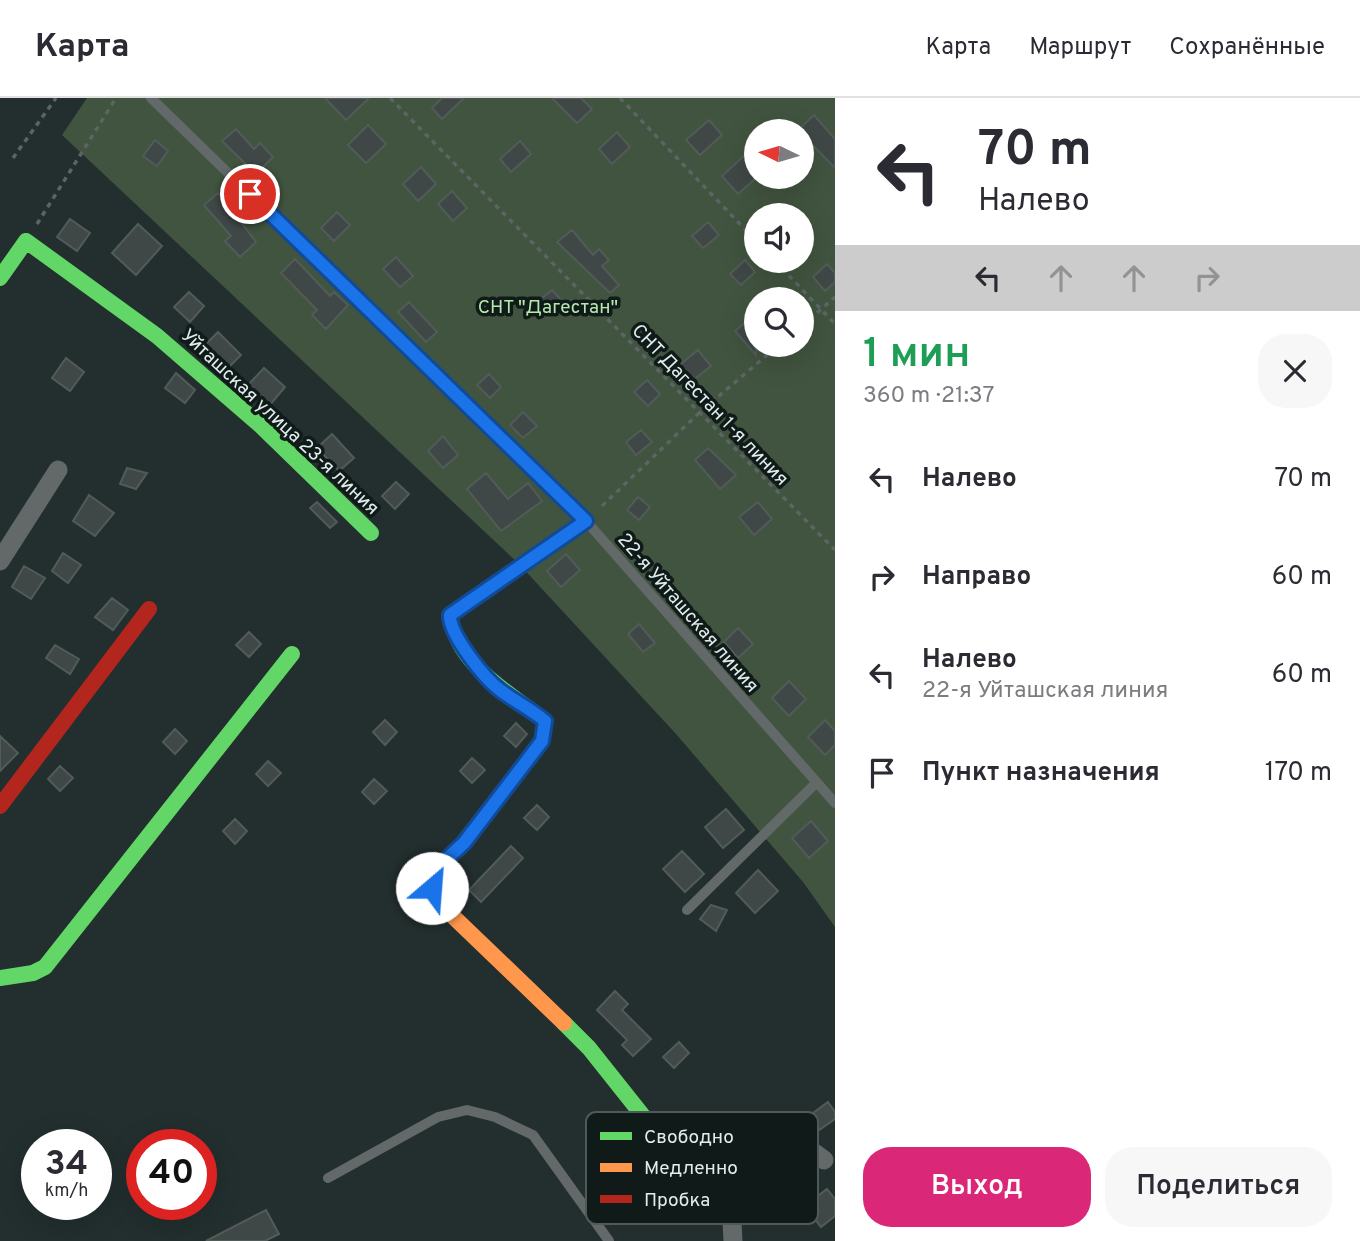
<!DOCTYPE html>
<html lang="ru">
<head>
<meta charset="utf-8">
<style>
  :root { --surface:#fff; --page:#f7f7f7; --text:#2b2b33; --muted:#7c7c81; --line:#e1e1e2; --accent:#db2777 }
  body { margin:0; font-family:Overpass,sans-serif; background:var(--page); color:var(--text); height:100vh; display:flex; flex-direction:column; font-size:26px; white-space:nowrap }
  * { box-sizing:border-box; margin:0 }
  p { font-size:23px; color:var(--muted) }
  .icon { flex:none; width:38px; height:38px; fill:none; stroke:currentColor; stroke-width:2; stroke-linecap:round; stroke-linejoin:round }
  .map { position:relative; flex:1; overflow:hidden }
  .panel { display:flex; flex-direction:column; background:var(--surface); width:525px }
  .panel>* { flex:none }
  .hud { background:#fff; color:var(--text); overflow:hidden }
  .needle { width:46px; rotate:275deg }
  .tools { position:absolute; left:744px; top:21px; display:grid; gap:14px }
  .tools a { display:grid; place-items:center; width:70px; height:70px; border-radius:50%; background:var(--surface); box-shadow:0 7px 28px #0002; font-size:35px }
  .speed { position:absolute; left:21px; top:1031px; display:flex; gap:14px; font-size:35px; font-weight:700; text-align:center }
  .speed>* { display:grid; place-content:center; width:91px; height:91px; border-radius:50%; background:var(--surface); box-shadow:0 7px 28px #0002; line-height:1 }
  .speed small { font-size:18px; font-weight:400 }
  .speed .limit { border:10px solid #d22; background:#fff; color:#111 }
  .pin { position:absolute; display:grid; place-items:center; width:60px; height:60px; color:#fff; margin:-30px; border:4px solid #fff; border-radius:50%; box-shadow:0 2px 7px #0007 }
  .me { position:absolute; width:77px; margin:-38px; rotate:27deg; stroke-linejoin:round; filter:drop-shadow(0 0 5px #0008) }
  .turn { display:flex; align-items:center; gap:24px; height:147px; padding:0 28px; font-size:32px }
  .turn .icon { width:91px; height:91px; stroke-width:2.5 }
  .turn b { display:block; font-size:49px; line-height:60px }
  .lanes { display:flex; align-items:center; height:66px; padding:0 28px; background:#0003; justify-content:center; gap:35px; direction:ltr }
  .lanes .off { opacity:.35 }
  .round { display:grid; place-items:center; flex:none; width:74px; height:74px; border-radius:28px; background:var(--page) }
  .summary { display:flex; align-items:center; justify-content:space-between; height:119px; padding:0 28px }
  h1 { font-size:42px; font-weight:600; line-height:52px; color:#1e9e55 }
  .cta { display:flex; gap:14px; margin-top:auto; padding:14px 28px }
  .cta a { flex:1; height:80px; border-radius:28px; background:var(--accent); color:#fff; font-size:28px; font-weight:600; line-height:80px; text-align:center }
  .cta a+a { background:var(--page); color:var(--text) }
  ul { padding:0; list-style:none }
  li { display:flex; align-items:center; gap:21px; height:98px; padding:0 28px }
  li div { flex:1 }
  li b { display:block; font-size:26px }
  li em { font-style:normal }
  header { display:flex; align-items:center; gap:42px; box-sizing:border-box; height:98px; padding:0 35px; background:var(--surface); border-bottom:2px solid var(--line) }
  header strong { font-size:33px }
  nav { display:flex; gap:38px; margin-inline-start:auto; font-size:24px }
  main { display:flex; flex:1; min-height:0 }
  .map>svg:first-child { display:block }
  .green { fill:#41543f; fill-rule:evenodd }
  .building { fill:#3f4846; stroke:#515b58; stroke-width:2 }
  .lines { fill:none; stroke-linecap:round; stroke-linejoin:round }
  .path { stroke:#5c6464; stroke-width:3.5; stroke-dasharray:5 5; stroke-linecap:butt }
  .lane { stroke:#636869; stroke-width:10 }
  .street { stroke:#636869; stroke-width:19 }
  .fast { stroke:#63d668; stroke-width:16 }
  .slow { stroke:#ff974d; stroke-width:16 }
  .jam { stroke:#b3261e; stroke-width:16 }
  .route-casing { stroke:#114b97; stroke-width:18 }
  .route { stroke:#1a73e8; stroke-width:12 }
  .labels { text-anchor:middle; stroke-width:7; stroke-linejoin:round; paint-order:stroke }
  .park-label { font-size:19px; fill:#b6eaad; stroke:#101a19 }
  .street-label { font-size:19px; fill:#dfedec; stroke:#101a19 }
  .key { fill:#101a19; stroke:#4e5958; stroke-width:2 }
  .key-label { font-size:19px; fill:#dfedec }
</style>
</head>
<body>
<header>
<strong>Карта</strong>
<nav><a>Карта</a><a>Маршрут</a><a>Сохранённые</a></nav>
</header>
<main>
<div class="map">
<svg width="835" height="1143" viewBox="0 0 835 1143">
  <rect width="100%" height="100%" fill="#222f2e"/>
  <path class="green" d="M 87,0 L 835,0 L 835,829 L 803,784 L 676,636 L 519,466 L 62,37 ZM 756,33 L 802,33 L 802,79 L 756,79 ZM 756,117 L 802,117 L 802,163 L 756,163 ZM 756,201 L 802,201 L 802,247 L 756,247 Z"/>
  <path class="building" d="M 325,0 L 369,0 L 346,22 Z
    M 442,0 L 464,0 L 442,21 L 432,10 Z
    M 552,0 L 581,0 L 592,11 L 577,25 Z
    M 814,17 L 835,41 L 835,70 L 798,32 Z
    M 709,22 L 722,37 L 700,57 L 686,42 Z
    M 368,27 L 386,46 L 366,65 L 348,47 Z
    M 236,31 L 254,51 L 260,45 L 273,59 L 256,76 L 222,43 Z
    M 617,34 L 630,49 L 612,66 L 599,51 Z
    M 155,42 L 168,53 L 157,68 L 143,58 Z
    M 520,43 L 531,56 L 511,74 L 500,61 Z
    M 746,56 L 756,67 L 756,80 L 738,96 L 722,78 Z
    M 421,69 L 436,86 L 418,103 L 403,86 Z
    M 452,93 L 467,110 L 453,123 L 438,106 Z
    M 218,95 L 256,144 L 240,159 L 225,143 L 231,138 L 204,107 Z
    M 337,114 L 350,127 L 334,143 L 321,130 Z
    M 70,121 L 90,135 L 77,153 L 57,139 Z
    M 708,124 L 719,137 L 703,150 L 692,138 Z
    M 138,126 L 162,148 L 136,177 L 112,155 Z
    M 572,132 L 593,157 L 599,151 L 609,162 L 602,168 L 619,187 L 610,195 L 557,144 Z
    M 396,159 L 413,178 L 400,189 L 383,171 Z
    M 295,161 L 330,198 L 334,194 L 348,207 L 326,231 L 312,217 L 317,212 L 281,175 Z
    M 745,162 L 755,174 L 741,187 L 730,176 Z
    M 827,166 L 835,175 L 835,184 L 825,193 L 813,179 Z
    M 552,192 L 564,205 L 548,219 L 536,205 Z
    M 189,194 L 204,208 L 190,224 L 174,209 Z
    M 409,204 L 437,234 L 426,244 L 398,214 Z
    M 746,224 L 756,236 L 756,257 L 735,233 Z
    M 218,234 L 241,257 L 225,273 L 202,250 Z
    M 698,252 L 711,268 L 693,282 L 681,266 Z
    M 66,260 L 84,274 L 70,293 L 52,280 Z
    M 264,270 L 285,289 L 269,308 L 247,288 Z
    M 176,275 L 195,292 L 185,305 L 165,290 Z
    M 489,276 L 501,289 L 490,300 L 477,287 Z
    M 647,282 L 660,296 L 648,308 L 634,294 Z
    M 523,314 L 537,328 L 523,340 L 510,327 Z
    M 641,332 L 652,344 L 636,357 L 626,344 Z
    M 332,336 L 354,360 L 339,373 L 317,350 Z
    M 443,338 L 458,357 L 443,370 L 428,353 Z
    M 708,350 L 736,377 L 720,391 L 695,362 Z
    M 127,370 L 147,375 L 136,391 L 120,386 Z
    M 486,375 L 508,401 L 528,385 L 542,403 L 501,433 L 467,391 Z
    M 396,384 L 409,396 L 395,411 L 382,398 Z
    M 89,397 L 114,415 L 95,438 L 73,423 Z
    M 638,399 L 650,409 L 639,422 L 627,412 Z
    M 317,404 L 337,424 L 330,430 L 310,410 Z
    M 758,404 L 772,421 L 754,437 L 739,419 Z
    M 63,455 L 81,467 L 68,485 L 52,473 Z
    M 566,456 L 580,472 L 561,489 L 547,473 Z
    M 24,468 L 45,480 L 31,501 L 12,489 Z
    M 112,500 L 128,512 L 113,532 L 95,519 Z
    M 639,526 L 655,545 L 643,554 L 628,536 Z
    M 738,530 L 753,546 L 738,560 L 724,544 Z
    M 249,534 L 261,546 L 249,559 L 236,547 Z
    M 55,547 L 79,561 L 70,576 L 46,560 Z
    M 789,583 L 806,601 L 789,618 L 772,600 Z
    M 385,622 L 397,634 L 385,647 L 373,634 Z
    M 825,622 L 835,633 L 835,647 L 825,657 L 808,639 Z
    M 516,625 L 527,636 L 516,649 L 504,638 Z
    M 175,631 L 187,643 L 175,656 L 163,644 Z
    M 0,638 L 18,655 L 0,673 Z
    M 472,660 L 485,672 L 472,685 L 460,673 Z
    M 268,663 L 281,675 L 268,688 L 256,676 Z
    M 60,668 L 73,680 L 60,693 L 48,681 Z
    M 374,681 L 387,693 L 374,706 L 362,694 Z
    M 537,707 L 549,719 L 537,732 L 524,720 Z
    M 726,711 L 744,732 L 723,750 L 705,729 Z
    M 235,721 L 247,733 L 235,746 L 223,733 Z
    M 811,723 L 828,743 L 809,760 L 792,740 Z
    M 511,748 L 523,760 L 481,804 L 469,792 Z
    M 682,753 L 704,776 L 685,794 L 663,771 Z
    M 758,772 L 778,793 L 755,815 L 736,795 Z
    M 711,807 L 727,812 L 716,833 L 700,821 Z
    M 615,893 L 628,906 L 622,912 L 651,941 L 633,958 L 622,947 L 627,942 L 597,912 Z
    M 679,944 L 689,955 L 674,970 L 663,959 Z
    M 828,1004 L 835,1014 L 835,1021 L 819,1032 L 809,1018 Z
    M 827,1091 L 835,1101 L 835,1118 L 821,1129 L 805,1108 Z
    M 266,1112 L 279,1136 L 265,1143 L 206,1143 Z"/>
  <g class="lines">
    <path class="path" d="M 390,0 L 835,452
      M 620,0 L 756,143
      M 13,60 L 56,0
      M 37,126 L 116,0
      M 775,163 L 835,226
      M 802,228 L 835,199
      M 602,408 L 700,314 L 779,247"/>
    <path class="lane" d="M 151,0 L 586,423 L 835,705
      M 687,812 L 816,685
      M 328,1080 L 438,1019 L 467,1012 L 495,1019 L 533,1037 L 609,1143"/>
    <path class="street" d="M 0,463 L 58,372
      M 733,1143 L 730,1087 L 751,1055 L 765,1042 L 779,1036 L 791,1038 L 824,1062"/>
    <path class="fast" d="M 0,180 L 26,143 L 157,238 L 261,328 L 371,435
      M 460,749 L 542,643 L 545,623 C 509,594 458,569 450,517 L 586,423
      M 0,880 L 33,875 L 45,869 L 292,556
      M 564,925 L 589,950 L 651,1028 L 730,1087"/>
    <path class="slow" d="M 460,749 C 442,765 427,777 437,803 L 564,925"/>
    <path class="jam" d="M 0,708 L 149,511"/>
  </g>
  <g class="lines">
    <g class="route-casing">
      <path id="route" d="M 250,96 L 586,423 L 450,517 C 449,536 484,580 500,592 C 514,603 531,611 545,623 L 542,643 L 464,745 L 437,770 L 432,790"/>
    </g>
    <use href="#route" class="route"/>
  </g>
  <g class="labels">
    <g class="park-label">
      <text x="548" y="215">СНТ "Дагестан"</text>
    </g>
    <g class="street-label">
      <text transform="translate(711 306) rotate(46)" y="7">СНТ Дагестан 1-я линия</text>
      <text transform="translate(281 323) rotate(43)" y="7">Уйташская улица 23-я линия</text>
      <text transform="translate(689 514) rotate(49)" y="7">22-я Уйташская линия</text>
    </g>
  </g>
  <rect x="586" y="1014" width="232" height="112" rx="10" class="key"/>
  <rect x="600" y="1034" width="32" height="8" fill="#63d668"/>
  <rect x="600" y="1065" width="32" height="9" fill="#ff974d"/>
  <rect x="600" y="1097" width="32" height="8" fill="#b3261e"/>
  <g class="key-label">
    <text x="644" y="1045">Свободно</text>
    <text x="644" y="1076">Медленно</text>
    <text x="644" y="1108">Пробка</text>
  </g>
</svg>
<div class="tools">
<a><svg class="needle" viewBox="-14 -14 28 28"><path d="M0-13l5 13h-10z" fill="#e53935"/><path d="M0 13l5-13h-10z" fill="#7c7c81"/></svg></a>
<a><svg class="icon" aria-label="sound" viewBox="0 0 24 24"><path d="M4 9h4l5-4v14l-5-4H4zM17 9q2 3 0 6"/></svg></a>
<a><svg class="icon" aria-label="search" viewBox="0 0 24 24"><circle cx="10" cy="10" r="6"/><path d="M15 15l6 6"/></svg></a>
</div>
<div class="speed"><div>34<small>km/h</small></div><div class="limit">40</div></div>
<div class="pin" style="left:250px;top:96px;background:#d93025"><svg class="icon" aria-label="arrive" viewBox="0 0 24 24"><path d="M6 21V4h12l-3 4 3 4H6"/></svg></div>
<svg class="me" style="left:432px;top:790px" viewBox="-20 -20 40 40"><circle r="19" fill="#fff"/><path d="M0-13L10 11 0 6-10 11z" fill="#1a73e8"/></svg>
</div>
<section class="panel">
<div class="hud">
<div class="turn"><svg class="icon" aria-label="left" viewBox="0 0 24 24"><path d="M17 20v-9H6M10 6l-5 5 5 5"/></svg><div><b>70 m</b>Налево</div></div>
<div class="lanes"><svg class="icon" aria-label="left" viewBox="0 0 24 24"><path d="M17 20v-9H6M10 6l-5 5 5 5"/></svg><svg class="icon off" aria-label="ahead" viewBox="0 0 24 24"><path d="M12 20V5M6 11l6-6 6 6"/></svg><svg class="icon off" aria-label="ahead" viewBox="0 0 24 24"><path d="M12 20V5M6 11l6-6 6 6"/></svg><svg class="icon off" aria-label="right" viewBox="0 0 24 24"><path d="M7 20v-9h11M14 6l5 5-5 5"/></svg></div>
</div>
<div class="summary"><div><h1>1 мин</h1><p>360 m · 21:37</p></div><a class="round"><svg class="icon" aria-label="close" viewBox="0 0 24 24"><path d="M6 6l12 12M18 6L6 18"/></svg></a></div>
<ul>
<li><svg class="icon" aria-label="left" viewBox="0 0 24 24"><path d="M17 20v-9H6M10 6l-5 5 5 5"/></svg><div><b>Налево</b></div><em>70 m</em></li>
<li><svg class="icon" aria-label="right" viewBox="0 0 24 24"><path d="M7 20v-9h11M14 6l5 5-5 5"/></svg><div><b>Направо</b></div><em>60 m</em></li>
<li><svg class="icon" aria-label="left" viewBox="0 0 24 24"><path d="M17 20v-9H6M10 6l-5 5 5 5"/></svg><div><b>Налево</b><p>22-я Уйташская линия</p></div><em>60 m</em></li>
<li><svg class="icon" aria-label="arrive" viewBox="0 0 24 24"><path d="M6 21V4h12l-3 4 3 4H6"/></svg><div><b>Пункт назначения</b></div><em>170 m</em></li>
</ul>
<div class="cta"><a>Выход</a><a>Поделиться</a></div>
</section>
</main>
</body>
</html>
